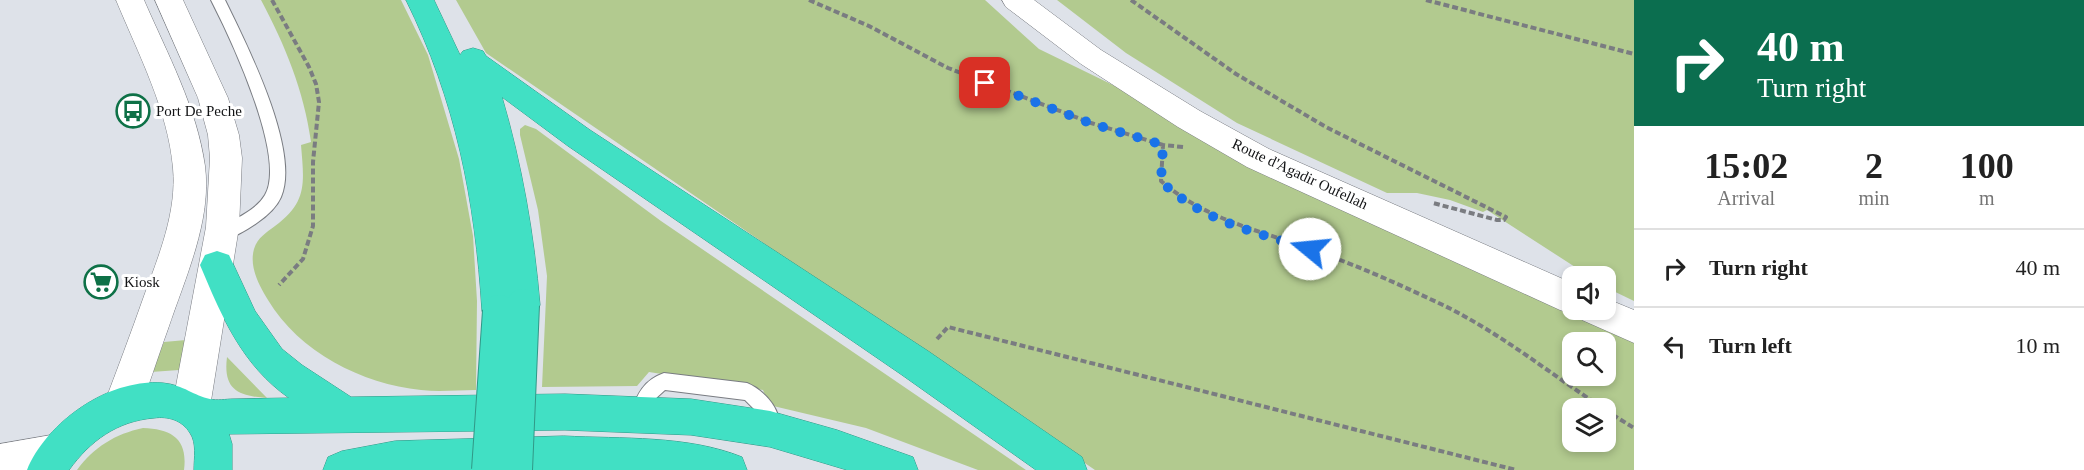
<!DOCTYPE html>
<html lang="en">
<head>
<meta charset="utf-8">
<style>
  :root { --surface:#fff; --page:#f6f6f6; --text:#222; --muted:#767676; --line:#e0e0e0 }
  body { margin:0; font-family:"Times New Roman",serif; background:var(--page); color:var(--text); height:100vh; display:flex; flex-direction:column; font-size:22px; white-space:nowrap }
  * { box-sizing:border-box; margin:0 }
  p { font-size:20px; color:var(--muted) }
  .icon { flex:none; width:33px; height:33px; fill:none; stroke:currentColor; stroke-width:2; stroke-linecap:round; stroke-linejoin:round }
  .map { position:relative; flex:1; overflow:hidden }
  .sheet { display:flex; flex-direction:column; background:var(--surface); width:450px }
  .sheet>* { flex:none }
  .hud { background:#0b6e4f; color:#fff; overflow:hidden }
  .tools { position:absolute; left:1562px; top:266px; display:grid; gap:12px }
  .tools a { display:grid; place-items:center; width:54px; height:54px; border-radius:12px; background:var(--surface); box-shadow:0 3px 9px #0003; font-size:30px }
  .pin { position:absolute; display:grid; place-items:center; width:51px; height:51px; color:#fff; margin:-26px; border-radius:12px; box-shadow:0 3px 9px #0006 }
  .me { position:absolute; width:66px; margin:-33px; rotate:287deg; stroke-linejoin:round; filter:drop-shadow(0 0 4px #0008) }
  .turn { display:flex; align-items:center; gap:21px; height:126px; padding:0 24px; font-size:27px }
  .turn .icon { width:78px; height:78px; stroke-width:2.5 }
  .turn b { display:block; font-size:42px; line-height:51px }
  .eta { display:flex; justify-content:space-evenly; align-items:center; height:102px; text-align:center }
  .eta b { font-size:36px; font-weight:800; line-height:42px }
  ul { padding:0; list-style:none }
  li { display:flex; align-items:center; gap:18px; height:78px; padding:0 24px; border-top:2px solid var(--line) }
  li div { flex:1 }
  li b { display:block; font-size:22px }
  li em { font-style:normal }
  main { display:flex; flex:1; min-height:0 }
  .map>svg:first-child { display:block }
  .green { fill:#b2ca8f; fill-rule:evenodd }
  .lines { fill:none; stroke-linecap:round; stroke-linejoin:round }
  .lane-casing { stroke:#797c82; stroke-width:2 }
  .street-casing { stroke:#797c82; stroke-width:1 }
  .secondary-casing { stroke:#797c82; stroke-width:1 }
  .highway-casing { stroke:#319887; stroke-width:1 }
  .path { stroke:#7a7c81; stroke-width:4; stroke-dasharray:6 3; stroke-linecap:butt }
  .lane { fill:#fff; fill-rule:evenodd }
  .street { fill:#fff; fill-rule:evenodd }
  .secondary { fill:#fff; fill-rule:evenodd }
  .highway { fill:#41e0c4; fill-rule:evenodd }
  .highway-bridge-casing { stroke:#319887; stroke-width:34; stroke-linecap:butt }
  .highway-bridge { stroke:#41e0c4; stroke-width:32 }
  .route { stroke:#1a73e8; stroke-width:10; stroke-dasharray:0 18 }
  .labels { text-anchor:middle; stroke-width:6; stroke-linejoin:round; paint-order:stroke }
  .poi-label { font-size:15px; fill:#121315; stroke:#fff; text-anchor:start }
  .street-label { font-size:15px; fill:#121315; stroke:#fff }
</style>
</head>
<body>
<main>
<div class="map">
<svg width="1634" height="470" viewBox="0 0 1634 470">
  <rect width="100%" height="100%" fill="#dee2e9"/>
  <path class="green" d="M 261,0 L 401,0 L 428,55 L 459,159 L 473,236 L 477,301 L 476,390 C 458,390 439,392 421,390 C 362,384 299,352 268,300 C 259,285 249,267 254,249 C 258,237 266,233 275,226 C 308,202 304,182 301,145 L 311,142 C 304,91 285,45 261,0 Z
    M 456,0 L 985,0 L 1039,49 L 1634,339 L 1634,470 L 1095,470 L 486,53 ZM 1572,342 L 1605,342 L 1605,375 L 1572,375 ZM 1572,408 L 1605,408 L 1605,441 L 1572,441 Z
    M 1057,0 L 1634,0 L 1634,301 L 1605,287 L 1605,276 L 1589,276 L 1487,210 L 1483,212 L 1450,200 L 1417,193 L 1387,193 L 1237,123 L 1126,53 Z
    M 525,125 L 536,129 L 661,221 L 1026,470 L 978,470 L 866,428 L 769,405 L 763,390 L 649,372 L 637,386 L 542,387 L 547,276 L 538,210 L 520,135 L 520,129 Z
    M 186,340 L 179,370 L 151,372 L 164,342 Z
    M 227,357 L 267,398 C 237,396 223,389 227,357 Z
    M 143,428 C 172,429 188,439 184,470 L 77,470 C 94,447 115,434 143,428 Z"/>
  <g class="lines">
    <g class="lane-casing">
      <path id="lane" d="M 211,0 L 225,0 C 246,43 301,151 281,197 C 273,216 242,234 223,241 L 217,239 L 215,234 L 217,229 C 232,220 256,211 265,195 C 287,157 230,37 211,0 Z
        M 664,373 L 747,383 C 766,391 786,414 777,435 L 770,438 L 763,435 L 756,411 L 745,400 L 665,390 L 654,400 L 647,419 L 640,422 L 633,419 L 631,413 C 637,394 644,380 664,373 Z"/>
    </g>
    <g class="street-casing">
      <path id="street" d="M 1002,0 L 1034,0 L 1101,50 L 1200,111 L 1269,149 L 1572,283 L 1572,309 L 1605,309 L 1605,298 L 1634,310 L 1634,343 L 1582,320 L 1578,312 L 1572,314 L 1560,310 L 1247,167 L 1178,127 L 1081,64 L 1006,7 Z
        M 57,434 L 71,439 L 76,452 L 71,465 L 58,470 L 0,470 L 0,444 Z"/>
    </g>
    <g class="secondary-casing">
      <path id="secondary" d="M 116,0 L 144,0 C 167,53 197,108 205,166 C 212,221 185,278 168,329 C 157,359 148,390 135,419 L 122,424 L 109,419 L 103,407 C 117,370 131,333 144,296 C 159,255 177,212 173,168 C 168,110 138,53 116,0 Z
        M 155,0 L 183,0 L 228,98 L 239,135 L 242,158 L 239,227 L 210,407 L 204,419 L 191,424 L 178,419 L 172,407 L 206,227 L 210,158 L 208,135 L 198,98 Z"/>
    </g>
    <g class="highway-casing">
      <path id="highway" d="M 406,0 L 434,0 L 460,55 L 463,51 L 473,48 L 483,51 L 486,56 L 590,130 L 928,351 L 1082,457 L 1087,470 L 1036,470 L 902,375 L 568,146 L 502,97 C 522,165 534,234 540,305 L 535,316 L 523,320 L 514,317 L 511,322 L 499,326 L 487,322 L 482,311 C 475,199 456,101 406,0 Z
        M 217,251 L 229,255 L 255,311 L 282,349 L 302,365 L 351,397 L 565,394 L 691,399 L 770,411 L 837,430 L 913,457 L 918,470 L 847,470 L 770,447 L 691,435 L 565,430 L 229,434 L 232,444 L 232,470 L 194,470 C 194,458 197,443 190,433 C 182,420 168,416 154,418 C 117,421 90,441 69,470 L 27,470 C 47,422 109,378 163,383 C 184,385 194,396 210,399 C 217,401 226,399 233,399 C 252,399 270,398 289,398 C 242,365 222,317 200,265 L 205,255 Z
        M 564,436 C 622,439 687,435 742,457 L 747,470 L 323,470 L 328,457 L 342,451 L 395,441 Z"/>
    </g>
    <path class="path" d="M 272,0 L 309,67 L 316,84 L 319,102 L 313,162 L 313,226 L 303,259 L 279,285
      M 809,0 L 869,26 L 948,68 L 1091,123 L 1163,145
      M 1131,0 L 1236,74 L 1326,127 L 1506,217 L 1504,220 L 1497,220 L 1433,203
      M 1426,0 L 1634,54
      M 1183,147 L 1163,145 L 1161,181 C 1206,220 1259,230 1313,250 C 1353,264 1392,281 1430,299 C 1493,327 1546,371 1603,408
      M 937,339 L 948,327 L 1516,470
      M 1605,410 L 1634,428"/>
    <use href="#lane" class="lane"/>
    <use href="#street" class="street"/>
    <use href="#secondary" class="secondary"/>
    <use href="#highway" class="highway"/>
    <g class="highway-bridge-casing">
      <path id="highway-bridge" d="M 488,470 L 499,311
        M 516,470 L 523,305"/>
    </g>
    <use href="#highway-bridge" class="highway-bridge"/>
  </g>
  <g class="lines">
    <path class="route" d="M 985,83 L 1090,123 L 1163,145 L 1161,181 C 1201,221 1257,233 1310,249"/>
  </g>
  <defs>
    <g id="bus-ring" transform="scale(1.725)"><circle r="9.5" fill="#fff" stroke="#0e7147" stroke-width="1.5"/><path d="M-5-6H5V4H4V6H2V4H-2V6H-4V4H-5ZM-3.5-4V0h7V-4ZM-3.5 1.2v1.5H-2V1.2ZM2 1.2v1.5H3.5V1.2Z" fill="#0e7147"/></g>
    <g id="supermarket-ring" transform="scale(1.725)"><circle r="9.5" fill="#fff" stroke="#0e7147" stroke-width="1.5"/><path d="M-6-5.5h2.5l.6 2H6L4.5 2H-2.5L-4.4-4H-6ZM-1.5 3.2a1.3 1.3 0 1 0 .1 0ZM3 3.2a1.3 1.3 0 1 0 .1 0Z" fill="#0e7147"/></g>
  </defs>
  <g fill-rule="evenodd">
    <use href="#bus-ring" x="133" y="111"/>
    <use href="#supermarket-ring" x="101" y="282"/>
  </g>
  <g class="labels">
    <g class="poi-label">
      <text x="156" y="116">Port De Peche</text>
      <text x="124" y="287">Kiosk</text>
    </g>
    <g class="street-label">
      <text transform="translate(1300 174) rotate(25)" y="5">Route d'Agadir Oufellah</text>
    </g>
  </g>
</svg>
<div class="tools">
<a><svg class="icon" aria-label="sound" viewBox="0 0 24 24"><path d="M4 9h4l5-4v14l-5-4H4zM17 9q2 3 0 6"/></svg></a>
<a><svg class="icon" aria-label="search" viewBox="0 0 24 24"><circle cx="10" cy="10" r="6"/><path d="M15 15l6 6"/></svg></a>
<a><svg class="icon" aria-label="layers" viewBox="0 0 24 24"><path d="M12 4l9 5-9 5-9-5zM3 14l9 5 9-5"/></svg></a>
</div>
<div class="pin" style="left:985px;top:83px;background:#d93025"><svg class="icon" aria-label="arrive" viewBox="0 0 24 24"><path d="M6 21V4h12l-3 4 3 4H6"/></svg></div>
<svg class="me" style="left:1310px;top:249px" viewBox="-20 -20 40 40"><circle r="19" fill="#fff"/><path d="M0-13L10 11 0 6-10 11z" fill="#1a73e8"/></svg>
</div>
<section class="sheet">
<div class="hud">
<div class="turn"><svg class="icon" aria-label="right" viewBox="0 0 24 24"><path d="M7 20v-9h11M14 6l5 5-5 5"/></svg><div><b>40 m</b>Turn right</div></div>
</div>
<div class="eta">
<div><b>15:02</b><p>Arrival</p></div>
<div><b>2</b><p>min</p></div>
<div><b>100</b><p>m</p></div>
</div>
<ul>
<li><svg class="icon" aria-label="right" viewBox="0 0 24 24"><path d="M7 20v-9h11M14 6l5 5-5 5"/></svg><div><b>Turn right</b></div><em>40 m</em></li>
<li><svg class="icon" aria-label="left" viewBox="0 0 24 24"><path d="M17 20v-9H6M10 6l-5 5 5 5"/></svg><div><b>Turn left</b></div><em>10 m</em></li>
</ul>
</section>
</main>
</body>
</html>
